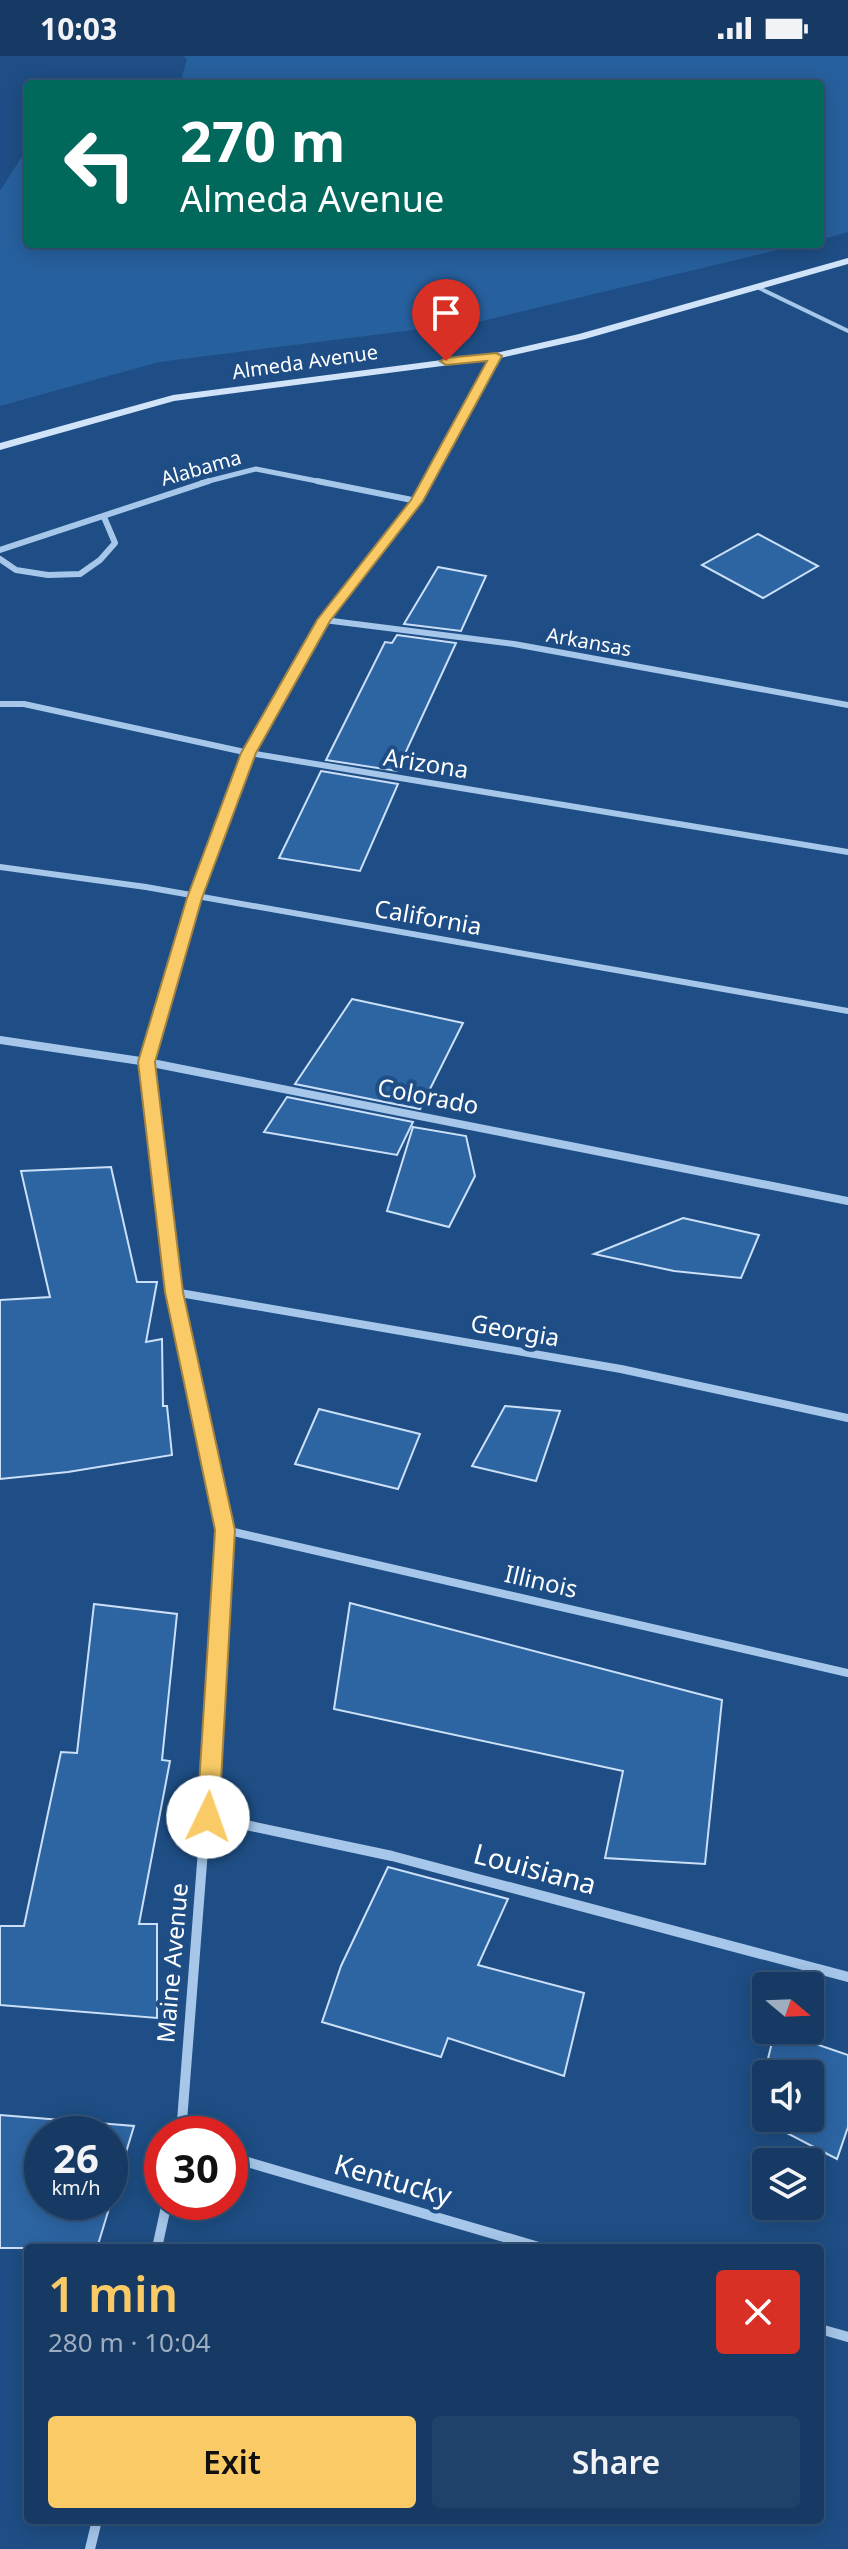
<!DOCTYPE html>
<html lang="en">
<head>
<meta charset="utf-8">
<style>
  :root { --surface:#163a64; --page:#1f416a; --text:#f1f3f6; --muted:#9eadbf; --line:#355478; --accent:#f9ca65 }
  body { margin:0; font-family:"Noto Sans",sans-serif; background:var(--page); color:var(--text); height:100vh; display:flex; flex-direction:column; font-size:30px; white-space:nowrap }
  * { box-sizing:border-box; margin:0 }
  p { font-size:26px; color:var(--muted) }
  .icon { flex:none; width:44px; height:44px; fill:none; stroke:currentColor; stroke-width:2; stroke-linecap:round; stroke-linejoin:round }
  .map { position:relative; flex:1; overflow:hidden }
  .sheet { position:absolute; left:24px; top:2188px; width:800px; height:280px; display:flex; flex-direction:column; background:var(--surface); border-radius:8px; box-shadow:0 4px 20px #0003,0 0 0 2px var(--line) }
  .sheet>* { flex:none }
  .hud { position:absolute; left:24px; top:24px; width:800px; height:168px; border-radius:8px; box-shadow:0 4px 20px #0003,0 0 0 2px var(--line); background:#00695c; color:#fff; overflow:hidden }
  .needle { width:52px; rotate:109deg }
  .controls { position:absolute; left:752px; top:1916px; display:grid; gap:16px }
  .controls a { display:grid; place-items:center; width:72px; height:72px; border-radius:8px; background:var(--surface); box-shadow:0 4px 20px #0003,0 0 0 2px var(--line); font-size:40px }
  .speed { position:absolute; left:24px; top:2060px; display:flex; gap:16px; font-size:40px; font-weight:700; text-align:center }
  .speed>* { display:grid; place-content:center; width:104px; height:104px; border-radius:50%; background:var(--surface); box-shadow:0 4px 20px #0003,0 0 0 2px var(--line); line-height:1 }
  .speed small { font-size:20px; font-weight:400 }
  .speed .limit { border:12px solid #d22; background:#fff; color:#111 }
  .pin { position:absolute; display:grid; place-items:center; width:68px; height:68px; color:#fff; margin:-82px -34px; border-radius:50% 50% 50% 0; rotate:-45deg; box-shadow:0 0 8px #0007 }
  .pin .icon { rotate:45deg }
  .me { position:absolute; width:88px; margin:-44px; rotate:3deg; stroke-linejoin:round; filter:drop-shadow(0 0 6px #0008) }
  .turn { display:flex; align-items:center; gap:28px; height:168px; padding:0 24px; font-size:36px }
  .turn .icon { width:104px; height:104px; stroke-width:2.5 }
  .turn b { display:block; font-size:56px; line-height:68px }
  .round { display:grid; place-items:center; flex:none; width:84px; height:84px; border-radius:8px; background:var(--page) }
  .head { display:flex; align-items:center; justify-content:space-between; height:136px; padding:0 24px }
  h1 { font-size:48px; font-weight:600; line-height:60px; color:var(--accent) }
  .action { display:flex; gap:16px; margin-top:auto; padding:16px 24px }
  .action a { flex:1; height:92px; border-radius:8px; background:var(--accent); color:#111; font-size:32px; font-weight:600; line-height:92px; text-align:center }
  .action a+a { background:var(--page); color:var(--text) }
  .status { display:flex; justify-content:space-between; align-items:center; height:56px; padding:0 40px; background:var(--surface); direction:ltr }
  .status svg { height:22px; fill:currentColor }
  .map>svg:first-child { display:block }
  .green { fill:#27609e }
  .building { fill:#2d65a3; stroke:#cbe0f8; stroke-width:2; fill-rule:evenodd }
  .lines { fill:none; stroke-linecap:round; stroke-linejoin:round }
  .service { stroke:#a6c7ea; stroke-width:4 }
  .minor-far3 { stroke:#a6c7ea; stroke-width:5 }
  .minor-far2 { stroke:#a6c7ea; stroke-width:6 }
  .minor-far1 { stroke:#a6c7ea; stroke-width:8 }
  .minor { stroke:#a6c7ea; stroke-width:10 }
  .secondary { fill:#d1e3f8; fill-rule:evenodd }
  .route { fill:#f9ca65; stroke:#a28342; stroke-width:2 }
  .labels { text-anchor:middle; stroke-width:8; stroke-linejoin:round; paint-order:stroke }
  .far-street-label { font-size:20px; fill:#fff; stroke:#1e4e85 }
  .street-label { font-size:24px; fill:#fff; stroke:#1e4e85 }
  .near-street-label { font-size:28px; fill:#fff; stroke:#1e4e85 }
</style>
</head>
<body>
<div class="status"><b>10:03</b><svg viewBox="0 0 49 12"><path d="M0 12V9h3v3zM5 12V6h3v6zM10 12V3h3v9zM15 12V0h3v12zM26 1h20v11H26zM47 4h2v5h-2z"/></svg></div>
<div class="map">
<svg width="848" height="2493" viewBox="0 0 848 2493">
  <rect width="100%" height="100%" fill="#1e4e85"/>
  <path class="green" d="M 183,0 L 848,0 L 848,176 L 820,184 L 820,28 L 180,28 L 187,3 Z
    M 28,91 L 28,188 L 802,188 L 478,266 L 159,306 L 0,350 L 0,135 Z"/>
  <path class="building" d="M 758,478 L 818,510 L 763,542 L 702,509 Z
    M 438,511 L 486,520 L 461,575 L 404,568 Z
    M 397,579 L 456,587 L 397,715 L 326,704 L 385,586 L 392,587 Z
    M 321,715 L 398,728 L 360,815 L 279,802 Z
    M 352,943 L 463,967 L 420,1053 L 295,1028 Z
    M 287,1041 L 413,1066 L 397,1099 L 264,1076 Z
    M 413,1071 L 466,1080 L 475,1120 L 449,1171 L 387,1155 Z
    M 111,1111 L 137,1226 L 157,1226 L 146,1286 L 162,1283 L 163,1350 L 167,1350 L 172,1399 L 68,1416 L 0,1423 L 0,1244 L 50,1241 L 21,1115 Z
    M 683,1162 L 759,1179 L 741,1222 L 674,1215 L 594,1198 Z
    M 505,1350 L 560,1355 L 536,1425 L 472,1410 Z
    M 319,1353 L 420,1378 L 398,1433 L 295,1408 Z
    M 350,1547 L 722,1644 L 705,1808 L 605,1802 L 623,1715 L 334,1653 Z
    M 94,1548 L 177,1558 L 162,1704 L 170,1705 L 139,1868 L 157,1868 L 157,1962 L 0,1949 L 0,1870 L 24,1870 L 61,1696 L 77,1697 Z
    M 388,1811 L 508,1843 L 478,1909 L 584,1937 L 564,2020 L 448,1982 L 441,2001 L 322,1966 L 341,1910 Z
    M 775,1974 L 848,1999 L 848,2071 L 837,2103 L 754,2060 ZM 766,2018 L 810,2018 L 810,2062 L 766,2062 Z
    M 0,2059 L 134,2070 L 97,2192 L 0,2192 ZM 42,2078 L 110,2078 L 110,2146 L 42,2146 Z"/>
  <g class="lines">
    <path class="service" d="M 757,231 L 848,275"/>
    <path class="minor-far3" d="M 201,427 L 256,413 L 327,427
      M 427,427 L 496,300"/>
    <path class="minor-far2" d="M 317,425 L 417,445
      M 0,494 L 209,425
      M 0,503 L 16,514 L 48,519 L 80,518 L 100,504 L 115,487 L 104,461
      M 324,564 L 514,588 L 848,649
      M 0,648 L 24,648 L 249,697 L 848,796
      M 0,811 L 146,831 L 848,955
      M 159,964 L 195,842 L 249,697 L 324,564 L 417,445 L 428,425"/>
    <path class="minor-far1" d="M 160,962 L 147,1006 L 174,1236 L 225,1474 L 215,1641
      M 0,984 L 147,1006 L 848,1145
      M 174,1236 L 621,1313 L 848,1362
      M 225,1474 L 848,1617"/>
    <path class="minor" d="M 208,1761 L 392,1800 L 848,1921
      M 181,2078 L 215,1639
      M 230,2101 L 542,2192
      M 157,2192 L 167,2146
      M 820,2273 L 848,2281
      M 90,2493 L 97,2464"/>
    <path class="secondary" d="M 848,202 L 848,208 L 585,283 L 496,303 L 174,345 L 0,394 L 0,387 L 173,339 L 496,297 L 579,278 Z"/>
  </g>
  <path class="route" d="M 496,297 L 502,300 L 423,445 L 330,565 L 256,697 L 202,842 L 155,1006 L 183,1236 L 235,1474 L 219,1761 L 215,1767 L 208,1770 L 200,1767 L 197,1761 L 215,1474 L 165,1236 L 138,1006 L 187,842 L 241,697 L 317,564 L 411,444 L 487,305 L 446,309 L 440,305 L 446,302 Z"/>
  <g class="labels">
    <g class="far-street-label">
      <text transform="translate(305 306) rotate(-8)" y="7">Almeda Avenue</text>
      <text transform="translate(201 412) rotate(-16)" y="7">Alabama</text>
      <text transform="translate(589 586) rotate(10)" y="7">Arkansas</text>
    </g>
    <g class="street-label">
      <text transform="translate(426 708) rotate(9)" y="8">Arizona</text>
      <text transform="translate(428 862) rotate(10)" y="8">California</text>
      <text transform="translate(428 1041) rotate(11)" y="8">Colorado</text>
      <text transform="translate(515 1275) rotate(10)" y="8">Georgia</text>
      <text transform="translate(541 1526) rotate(13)" y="8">Illinois</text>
      <text transform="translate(173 1907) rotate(-85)" y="8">Maine Avenue</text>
    </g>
    <g class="near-street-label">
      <text transform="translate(535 1813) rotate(15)" y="10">Louisiana</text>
      <text transform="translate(393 2124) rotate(16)" y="10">Kentucky</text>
    </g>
  </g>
</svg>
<div class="controls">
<a><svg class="needle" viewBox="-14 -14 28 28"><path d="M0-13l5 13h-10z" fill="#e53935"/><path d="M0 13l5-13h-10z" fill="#9eadbf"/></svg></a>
<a><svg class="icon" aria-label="sound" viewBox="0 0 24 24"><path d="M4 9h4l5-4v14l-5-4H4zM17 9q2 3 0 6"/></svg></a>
<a><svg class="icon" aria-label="layers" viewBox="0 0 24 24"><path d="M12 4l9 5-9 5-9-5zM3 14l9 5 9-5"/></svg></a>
</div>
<div class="speed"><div>26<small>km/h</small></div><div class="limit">30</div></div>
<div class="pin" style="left:446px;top:305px;background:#d93025"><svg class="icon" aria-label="arrive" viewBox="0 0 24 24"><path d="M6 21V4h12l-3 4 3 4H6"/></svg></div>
<svg class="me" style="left:208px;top:1761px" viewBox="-20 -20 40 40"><circle r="19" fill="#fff"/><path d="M0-13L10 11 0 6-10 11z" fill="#f9ca65"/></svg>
<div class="hud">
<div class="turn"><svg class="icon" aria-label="left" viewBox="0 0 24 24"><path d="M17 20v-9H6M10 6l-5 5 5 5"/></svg><div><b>270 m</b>Almeda Avenue</div></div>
</div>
<section class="sheet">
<div class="head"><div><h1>1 min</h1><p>280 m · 10:04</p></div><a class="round" style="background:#d93025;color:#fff"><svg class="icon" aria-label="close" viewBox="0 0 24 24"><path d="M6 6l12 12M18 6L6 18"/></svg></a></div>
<div class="action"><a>Exit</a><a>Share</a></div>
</section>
</div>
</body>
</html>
